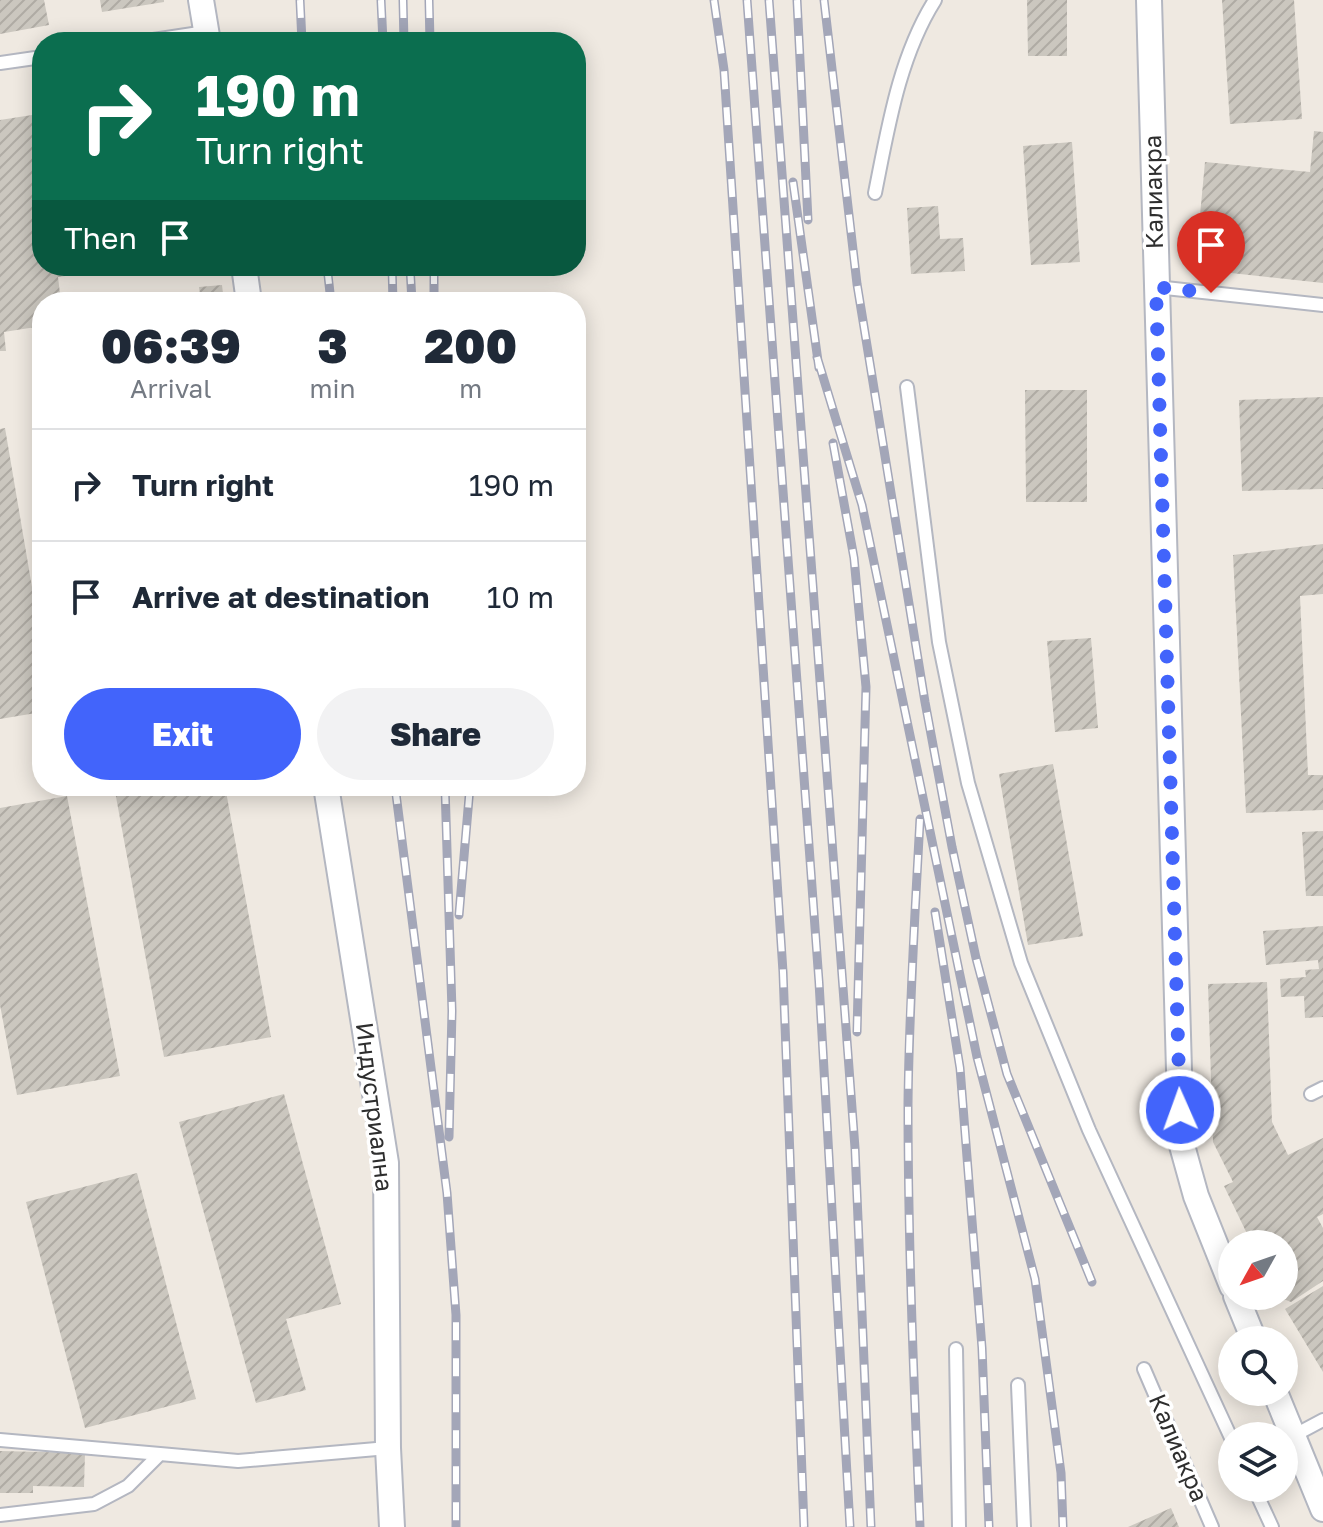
<!DOCTYPE html>
<html lang="en">
<head>
<meta charset="utf-8">
<style>
  :root { --surface:#fff; --page:#f2f2f3; --text:#1f2937; --muted:#747a83; --line:#e0e1e3; --accent:#4264fb }
  body { margin:0; font-family:"Golos Text",sans-serif; background:var(--page); color:var(--text); height:100vh; display:flex; flex-direction:column; font-size:30px; white-space:nowrap }
  * { box-sizing:border-box; margin:0 }
  p { font-size:26px; color:var(--muted) }
  .icon { flex:none; width:44px; height:44px; fill:none; stroke:currentColor; stroke-width:2; stroke-linecap:round; stroke-linejoin:round }
  .map { position:relative; flex:1; overflow:hidden }
  .details { position:absolute; left:32px; top:292px; width:554px; height:504px; display:flex; flex-direction:column; background:var(--surface); border-radius:32px; box-shadow:0 4px 20px #0003 }
  .details>* { flex:none }
  .banner { position:absolute; left:32px; top:32px; width:554px; height:244px; border-radius:32px; box-shadow:0 4px 20px #0003; background:#0b6e4f; color:#fff; overflow:hidden }
  .needle { width:52px; rotate:230deg }
  .fabs { position:absolute; left:1218px; top:1230px; display:grid; gap:16px }
  .fabs a { display:grid; place-items:center; width:80px; height:80px; border-radius:50%; background:var(--surface); box-shadow:0 4px 20px #0003; font-size:40px }
  .pin { position:absolute; display:grid; place-items:center; width:68px; height:68px; color:#fff; margin:-82px -34px; border-radius:50% 50% 50% 0; rotate:-45deg; box-shadow:0 0 8px #0007 }
  .pin .icon { rotate:45deg }
  .me { position:absolute; width:88px; margin:-44px; rotate:358deg; stroke-linejoin:round; filter:drop-shadow(0 0 6px #0008) }
  .turn { display:flex; align-items:center; gap:28px; height:168px; padding:0 32px; font-size:36px }
  .turn .icon { width:104px; height:104px; stroke-width:2.5 }
  .turn b { display:block; font-size:56px; line-height:68px }
  .then { display:flex; align-items:center; height:76px; padding:0 32px; background:#0003; gap:16px; font-size:30px }
  .eta { display:flex; justify-content:space-evenly; align-items:center; height:136px; text-align:center }
  .eta b { font-size:48px; font-weight:800; line-height:56px }
  .button { display:flex; gap:16px; margin-top:auto; padding:16px 32px }
  .button a { flex:1; height:92px; border-radius:48px; background:var(--accent); color:#fff; font-size:32px; font-weight:800; line-height:92px; text-align:center }
  .button a+a { background:var(--page); color:var(--text) }
  ul { padding:0; list-style:none }
  li { display:flex; align-items:center; gap:24px; height:112px; padding:0 32px; border-top:2px solid var(--line) }
  li div { flex:1 }
  li b { display:block; font-size:30px }
  li em { font-style:normal }
  .map>svg:first-child { display:block }
  .building { fill:url(#building-hatch) }
  .lines { fill:none; stroke-linecap:round; stroke-linejoin:round }
  .lane-casing { stroke:#b4b7c1; stroke-width:16 }
  .street-casing { stroke:#b4b7c1; stroke-width:28 }
  .lane { stroke:#fff; stroke-width:12 }
  .street { stroke:#fff; stroke-width:24 }
  .rail-casing { stroke:#a3a6b8; stroke-width:9 }
  .rail { stroke:#fff; stroke-width:6; stroke-dasharray:18; stroke-linecap:butt }
  .route { stroke:#4264fb; stroke-width:14; stroke-dasharray:0 25.2 }
  .labels { text-anchor:middle; stroke-width:7; stroke-linejoin:round; paint-order:stroke }
  .street-label { font-size:24px; fill:#2e2e2e; stroke:#fff }
</style>
</head>
<body>
<div class="map">
<svg width="1323" height="1527" viewBox="0 0 1323 1527">
  <defs>
    <pattern id="building-hatch" width="6" height="6" patternUnits="userSpaceOnUse" patternTransform="scale(2)"><rect width="6" height="6" fill="#cbc7bf"/><path d="M-1 1l2-2M0 6l6-6M5 7l2-2" fill="none" stroke="#afaba4"/></pattern>
  </defs>
  <rect width="100%" height="100%" fill="#efe9e1"/>
  <path class="building" d="M 0,0 L 44,0 L 49,25 L 0,34 Z
    M 100,0 L 164,0 L 164,2 L 102,12 Z
    M 1027,0 L 1067,0 L 1067,56 L 1028,56 Z
    M 1222,0 L 1294,0 L 1302,119 L 1230,124 Z
    M 32,115 L 34,126 L 42,125 L 42,266 L 124,268 L 58,277 L 61,302 L 42,302 L 42,326 L 4,332 L 6,351 L 0,351 L 0,120 Z
    M 1314,131 L 1323,132 L 1323,283 L 1195,269 L 1205,162 L 1310,172 Z
    M 1072,142 L 1080,262 L 1031,265 L 1023,146 Z
    M 938,206 L 940,239 L 963,238 L 965,271 L 911,274 L 907,208 Z
    M 222,285 L 224,302 L 201,302 L 199,287 Z
    M 1025,390 L 1087,390 L 1087,502 L 1026,502 Z
    M 1323,397 L 1323,489 L 1242,491 L 1239,400 Z
    M 5,428 L 42,646 L 42,712 L 0,719 L 0,429 Z
    M 1323,544 L 1323,594 L 1300,596 L 1308,775 L 1323,775 L 1323,810 L 1246,813 L 1233,555 Z
    M 1091,638 L 1098,728 L 1055,732 L 1047,641 Z
    M 1053,764 L 1083,936 L 1028,945 L 999,774 Z
    M 114,786 L 225,786 L 271,1037 L 164,1057 Z
    M 67,796 L 120,1076 L 17,1095 L 0,1005 L 0,808 Z
    M 1323,831 L 1323,896 L 1306,896 L 1302,832 Z
    M 1323,926 L 1323,1017 L 1305,1018 L 1304,996 L 1281,997 L 1280,979 L 1306,977 L 1305,970 L 1319,969 L 1318,960 L 1266,965 L 1263,931 Z
    M 1267,982 L 1272,1122 L 1288,1155 L 1323,1138 L 1323,1214 L 1317,1217 L 1323,1228 L 1323,1281 L 1291,1302 L 1276,1296 L 1284,1296 L 1284,1244 L 1252,1244 L 1224,1186 L 1233,1182 L 1213,1142 L 1208,984 Z
    M 284,1094 L 341,1304 L 286,1319 L 306,1390 L 256,1403 L 179,1122 Z
    M 137,1173 L 196,1399 L 85,1428 L 26,1202 Z
    M 1323,1286 L 1323,1372 L 1285,1309 Z
    M 0,1451 L 85,1453 L 84,1487 L 33,1486 L 33,1493 L 0,1493 Z
    M 1171,1508 L 1179,1527 L 1128,1527 Z"/>
  <g class="lines">
    <g class="lane-casing">
      <path id="lane" d="M 140,42 L 206,32
        M 0,63 L 42,57
        M 875,193 C 888,128 899,57 935,0
        M 1156,287 L 1323,305
        M 907,387 L 939,642 L 968,783 L 1021,963 L 1089,1130 L 1232,1440
        M 1311,1094 L 1323,1088
        M 956,1349 L 959,1527
        M 1144,1369 L 1212,1527
        M 1018,1385 L 1024,1527
        M 0,1440 L 160,1454
        M 1284,1447 L 1293,1436 L 1323,1420
        M 1254,1488 L 1272,1527
        M 0,1515 L 94,1504 L 128,1486 L 160,1454 L 238,1461 L 388,1448"/>
    </g>
    <g class="street-casing">
      <path id="street" d="M 201,0 L 208,42
        M 1149,0 L 1181,1142 L 1196,1196 L 1232,1286
        M 244,266 L 249,302
        M 326,786 L 386,1163 L 388,1448 L 392,1527
        M 1236,1296 L 1254,1340
        M 1275,1392 L 1323,1509"/>
    </g>
    <use href="#lane" class="lane"/>
    <use href="#street" class="street"/>
    <g class="rail-casing">
      <path id="rail" d="M 300,0 L 302,42
        M 381,0 L 383,42
        M 403,0 L 404,42
        M 429,0 L 430,42
        M 714,0 L 724,70 L 783,972 L 804,1527
        M 747,0 L 819,982 L 850,1527
        M 769,0 L 855,1148 L 871,1527
        M 797,0 L 808,220
        M 824,0 L 857,284 L 925,702 L 952,847 L 976,958 L 1007,1074 L 1092,1282
        M 793,182 L 819,368
        M 327,266 L 331,302
        M 392,266 L 393,302
        M 410,266 L 412,302
        M 434,266 L 434,302
        M 817,357 L 862,505 L 977,1057 L 1035,1279 L 1061,1473 L 1063,1527
        M 833,443 L 854,558 L 866,687 L 857,1032
        M 395,786 L 447,1193 L 456,1315 L 456,1527
        M 445,786 L 452,1011 L 449,1137
        M 920,819 C 915,914 909,1009 908,1104 C 908,1245 914,1386 920,1527
        M 935,912 L 960,1068 L 982,1348 L 989,1527
        M 459,915 L 470,786"/>
    </g>
    <use href="#rail" class="rail"/>
  </g>
  <g class="lines">
    <path class="route" d="M 1180,1110 L 1156,287 L 1211,293"/>
  </g>
  <g class="labels">
    <g class="street-label">
      <text transform="translate(1154 192) rotate(-91)" y="8">Калиакра</text>
      <text transform="translate(374 1107) rotate(83)" y="8">Индустриална</text>
      <text transform="translate(1178 1448) rotate(67)" y="8">Калиакра</text>
    </g>
  </g>
</svg>
<div class="fabs">
<a><svg class="needle" viewBox="-14 -14 28 28"><path d="M0-13l5 13h-10z" fill="#e53935"/><path d="M0 13l5-13h-10z" fill="#747a83"/></svg></a>
<a><svg class="icon" aria-label="search" viewBox="0 0 24 24"><circle cx="10" cy="10" r="6"/><path d="M15 15l6 6"/></svg></a>
<a><svg class="icon" aria-label="layers" viewBox="0 0 24 24"><path d="M12 4l9 5-9 5-9-5zM3 14l9 5 9-5"/></svg></a>
</div>
<div class="pin" style="left:1211px;top:293px;background:#d93025"><svg class="icon" aria-label="arrive" viewBox="0 0 24 24"><path d="M6 21V4h12l-3 4 3 4H6"/></svg></div>
<svg class="me" style="left:1180px;top:1110px" viewBox="-20 -20 40 40"><circle r="17" fill="#4264fb" stroke="#fff" stroke-width="3"/><path d="M0-11L8 9 0 5-8 9z" fill="#fff"/></svg>
<div class="banner">
<div class="turn"><svg class="icon" aria-label="right" viewBox="0 0 24 24"><path d="M7 20v-9h11M14 6l5 5-5 5"/></svg><div><b>190 m</b>Turn right</div></div>
<div class="then">Then<svg class="icon" aria-label="arrive" viewBox="0 0 24 24"><path d="M6 21V4h12l-3 4 3 4H6"/></svg></div>
</div>
<section class="details">
<div class="eta">
<div><b>06:39</b><p>Arrival</p></div>
<div><b>3</b><p>min</p></div>
<div><b>200</b><p>m</p></div>
</div>
<ul>
<li><svg class="icon" aria-label="right" viewBox="0 0 24 24"><path d="M7 20v-9h11M14 6l5 5-5 5"/></svg><div><b>Turn right</b></div><em>190 m</em></li>
<li><svg class="icon" aria-label="arrive" viewBox="0 0 24 24"><path d="M6 21V4h12l-3 4 3 4H6"/></svg><div><b>Arrive at destination</b></div><em>10 m</em></li>
</ul>
<div class="button"><a>Exit</a><a>Share</a></div>
</section>
</div>
</body>
</html>
